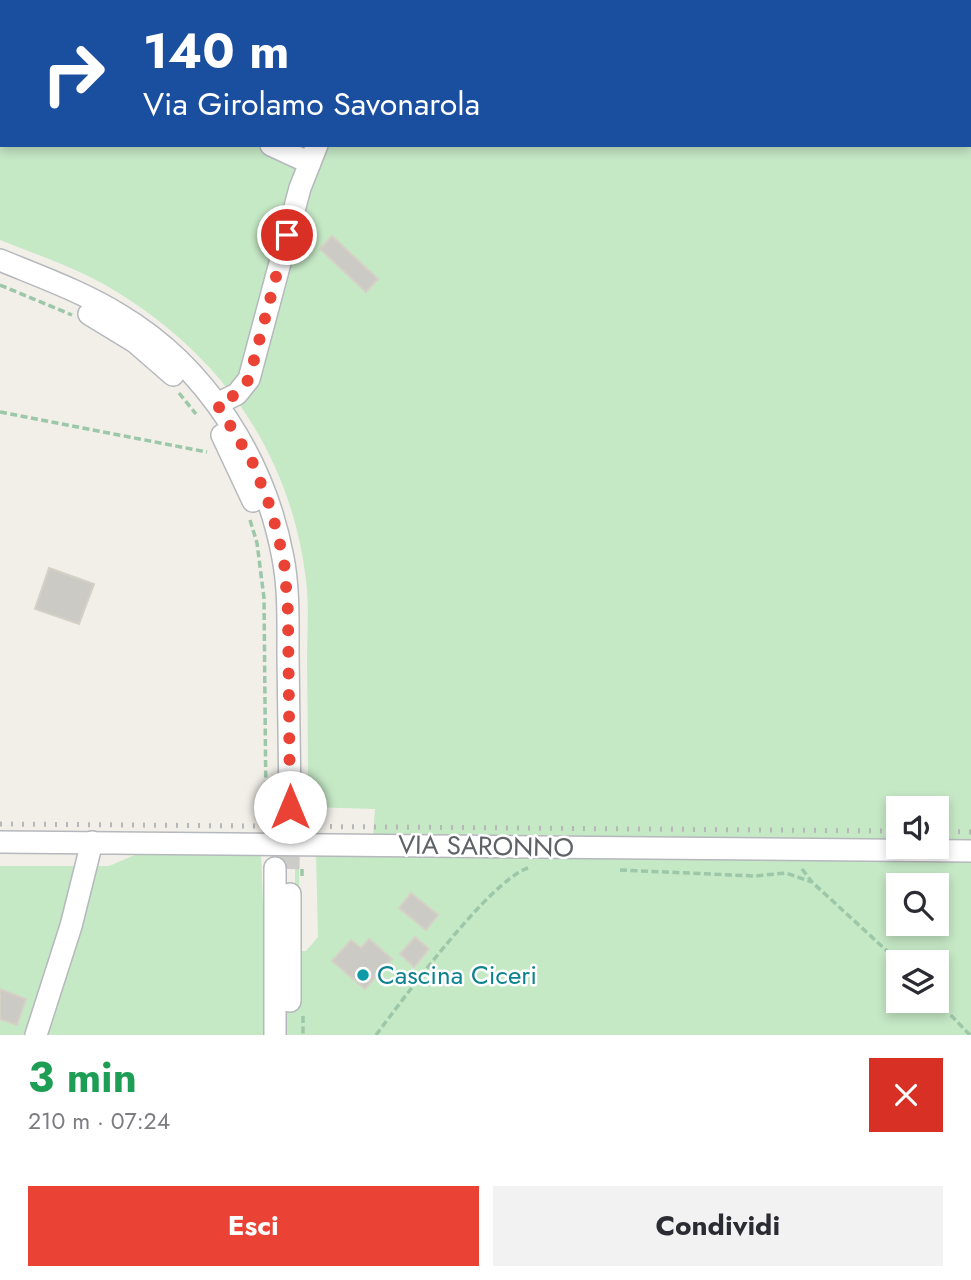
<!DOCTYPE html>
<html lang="it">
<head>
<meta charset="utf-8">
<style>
  :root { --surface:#fff; --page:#f2f2f3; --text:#2b2b33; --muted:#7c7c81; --accent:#ea4335 }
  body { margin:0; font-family:Jost,sans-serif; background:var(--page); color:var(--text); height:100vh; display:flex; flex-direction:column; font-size:26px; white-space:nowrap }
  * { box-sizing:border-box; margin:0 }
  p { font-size:23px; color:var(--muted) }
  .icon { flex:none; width:38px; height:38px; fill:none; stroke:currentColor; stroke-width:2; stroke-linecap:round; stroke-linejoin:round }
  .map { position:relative; height:1035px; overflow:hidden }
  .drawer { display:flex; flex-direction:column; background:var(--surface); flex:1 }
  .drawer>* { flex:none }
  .guide { position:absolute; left:0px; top:0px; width:971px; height:147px; box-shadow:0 4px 10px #0003; background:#1a4fa0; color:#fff; overflow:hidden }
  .controls { position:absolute; left:886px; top:796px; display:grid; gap:14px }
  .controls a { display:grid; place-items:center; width:63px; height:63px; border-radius:0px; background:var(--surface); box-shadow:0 4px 10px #0003; font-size:35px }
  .pin { position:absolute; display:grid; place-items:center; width:60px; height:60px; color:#fff; margin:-30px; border:4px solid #fff; border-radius:50%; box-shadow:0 2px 7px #0007 }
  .me { position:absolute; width:77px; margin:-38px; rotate:0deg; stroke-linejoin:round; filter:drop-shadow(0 0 5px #0008) }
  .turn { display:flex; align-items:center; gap:24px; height:147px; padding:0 28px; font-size:32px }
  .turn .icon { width:91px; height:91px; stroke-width:2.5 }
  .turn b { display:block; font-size:49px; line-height:60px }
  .round { display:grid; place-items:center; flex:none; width:74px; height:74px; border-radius:0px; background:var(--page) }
  .head { display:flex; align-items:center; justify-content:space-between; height:119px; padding:0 28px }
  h1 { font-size:42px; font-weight:700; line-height:52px; color:#1e9e55 }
  .button { display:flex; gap:14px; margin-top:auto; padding:14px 28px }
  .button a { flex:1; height:80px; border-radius:0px; background:var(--accent); color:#fff; font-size:28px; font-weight:700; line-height:80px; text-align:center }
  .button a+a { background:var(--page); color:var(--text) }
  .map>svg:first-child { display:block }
  .green { fill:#c5e8c5; fill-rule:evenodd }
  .building { fill:#cccac5; stroke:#d6d1c6; stroke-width:2 }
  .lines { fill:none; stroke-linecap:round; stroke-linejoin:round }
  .minor-tunnel { stroke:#ccccc8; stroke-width:21; stroke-dasharray:21 10; stroke-linecap:butt }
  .minor-casing { stroke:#b5b8bc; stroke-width:24 }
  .path { stroke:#9cc7a9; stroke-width:3.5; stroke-dasharray:7 3.5; stroke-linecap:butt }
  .minor { stroke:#fff; stroke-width:21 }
  .rail { stroke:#b6b7b8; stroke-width:5; stroke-dasharray:2 9; stroke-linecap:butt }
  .route { stroke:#ea4335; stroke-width:12; stroke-dasharray:0 21.6 }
  .culture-dot { fill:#0f9aa8; stroke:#fff; stroke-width:2.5 }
  .labels { text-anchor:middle; stroke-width:5; stroke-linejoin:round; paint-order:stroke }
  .street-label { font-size:26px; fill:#5f6368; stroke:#fff }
  .culture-label { font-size:26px; fill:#0d838f; stroke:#fff; text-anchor:start }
</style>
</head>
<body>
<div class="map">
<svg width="971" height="1035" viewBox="0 0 971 1035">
  <rect width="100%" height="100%" fill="#f1efe8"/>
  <path class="green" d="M 0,0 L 52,0 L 2,2 L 2,145 L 970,145 L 970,2 L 140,0 L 971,0 L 971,1035 L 0,1035 L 0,866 L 109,866 L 135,855 L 169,852 L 261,854 L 265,952 L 295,952 L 295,869 L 299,869 L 300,951 L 306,951 L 318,937 L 316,852 L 373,835 L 375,809 L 308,807 C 308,759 308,711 307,663 C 307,639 309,613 307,589 C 294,458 224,356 112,289 C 78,268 37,255 0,240 ZM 898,808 L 936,808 L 936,847 L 898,847 ZM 898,886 L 936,886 L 936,924 L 898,924 ZM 898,962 L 936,962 L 936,1001 L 898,1001 Z"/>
  <path class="building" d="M 332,236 L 378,279 L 366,292 L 320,249 Z
    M 49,568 L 94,584 L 79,624 L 35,609 Z
    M 411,893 L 438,915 L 426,930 L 399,908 Z
    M 415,937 L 429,949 L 414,967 L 400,954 Z
    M 369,939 L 392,959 L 365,989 L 332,961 L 351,940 L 361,948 Z
    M 0,989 L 26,999 L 17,1025 L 0,1019 Z"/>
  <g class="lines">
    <path class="minor-tunnel" d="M 289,869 L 290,807"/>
    <g class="minor-casing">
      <path id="minor" d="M 376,2 L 377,0
        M 271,145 L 310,163
        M 0,260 C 41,277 83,292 120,315 C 207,367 265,460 283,558 C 289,589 288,622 288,654 C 289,705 289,756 290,807
        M 89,314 L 135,342 L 173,375
        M 217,404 L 237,394 L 249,379 L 300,188 L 317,145
        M 222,435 L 253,501
        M 0,842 L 971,851
        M 290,894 L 290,1001
        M 36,1035 L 71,926 L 92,842
        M 275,1035 L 275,868"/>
    </g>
    <path class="path" d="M 0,285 L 72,315
      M 179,393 L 196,414
      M 0,412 L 207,452
      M 250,520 L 257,543 L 264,598 L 266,807
      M 302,869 L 302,879
      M 802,869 L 812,882 L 899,962
      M 620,870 L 755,876 L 786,873 L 812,882
      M 936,1000 L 970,1035
      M 303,1016 L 303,1035
      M 376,1035 C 404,998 489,881 528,868"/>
    <use href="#minor" class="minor"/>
    <path class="rail" d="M 0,824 L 898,831
      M 936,831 L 971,832"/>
  </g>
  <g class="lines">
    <path class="route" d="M 287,235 L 249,379 L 237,394 L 217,404 L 252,461 L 271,509 L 284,560 L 288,612 L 290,807"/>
  </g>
  <circle class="culture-dot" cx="363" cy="975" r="7"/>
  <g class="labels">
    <g class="street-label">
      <text transform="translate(486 846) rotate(1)" y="9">VIA SARONNO</text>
    </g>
    <g class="culture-label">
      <text x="377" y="984">Cascina Ciceri</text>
    </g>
  </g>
</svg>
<div class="controls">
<a><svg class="icon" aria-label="sound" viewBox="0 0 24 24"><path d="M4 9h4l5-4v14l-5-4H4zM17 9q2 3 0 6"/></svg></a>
<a><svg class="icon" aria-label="search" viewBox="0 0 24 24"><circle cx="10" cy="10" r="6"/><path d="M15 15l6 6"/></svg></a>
<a><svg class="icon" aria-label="layers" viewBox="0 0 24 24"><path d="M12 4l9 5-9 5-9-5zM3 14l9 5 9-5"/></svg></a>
</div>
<div class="pin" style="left:287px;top:235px;background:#d93025"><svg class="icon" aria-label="arrive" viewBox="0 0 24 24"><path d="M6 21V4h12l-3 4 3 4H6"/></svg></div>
<svg class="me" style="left:290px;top:807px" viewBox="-20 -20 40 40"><circle r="19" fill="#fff"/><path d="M0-13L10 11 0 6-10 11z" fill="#ea4335"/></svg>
<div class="guide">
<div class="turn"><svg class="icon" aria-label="right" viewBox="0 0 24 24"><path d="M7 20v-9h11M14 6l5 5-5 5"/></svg><div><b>140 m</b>Via Girolamo Savonarola</div></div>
</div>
</div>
<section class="drawer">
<div class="head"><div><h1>3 min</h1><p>210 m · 07:24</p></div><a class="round" style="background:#d93025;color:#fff"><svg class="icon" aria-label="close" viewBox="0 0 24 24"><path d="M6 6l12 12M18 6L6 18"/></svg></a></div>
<div class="button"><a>Esci</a><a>Condividi</a></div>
</section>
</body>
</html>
